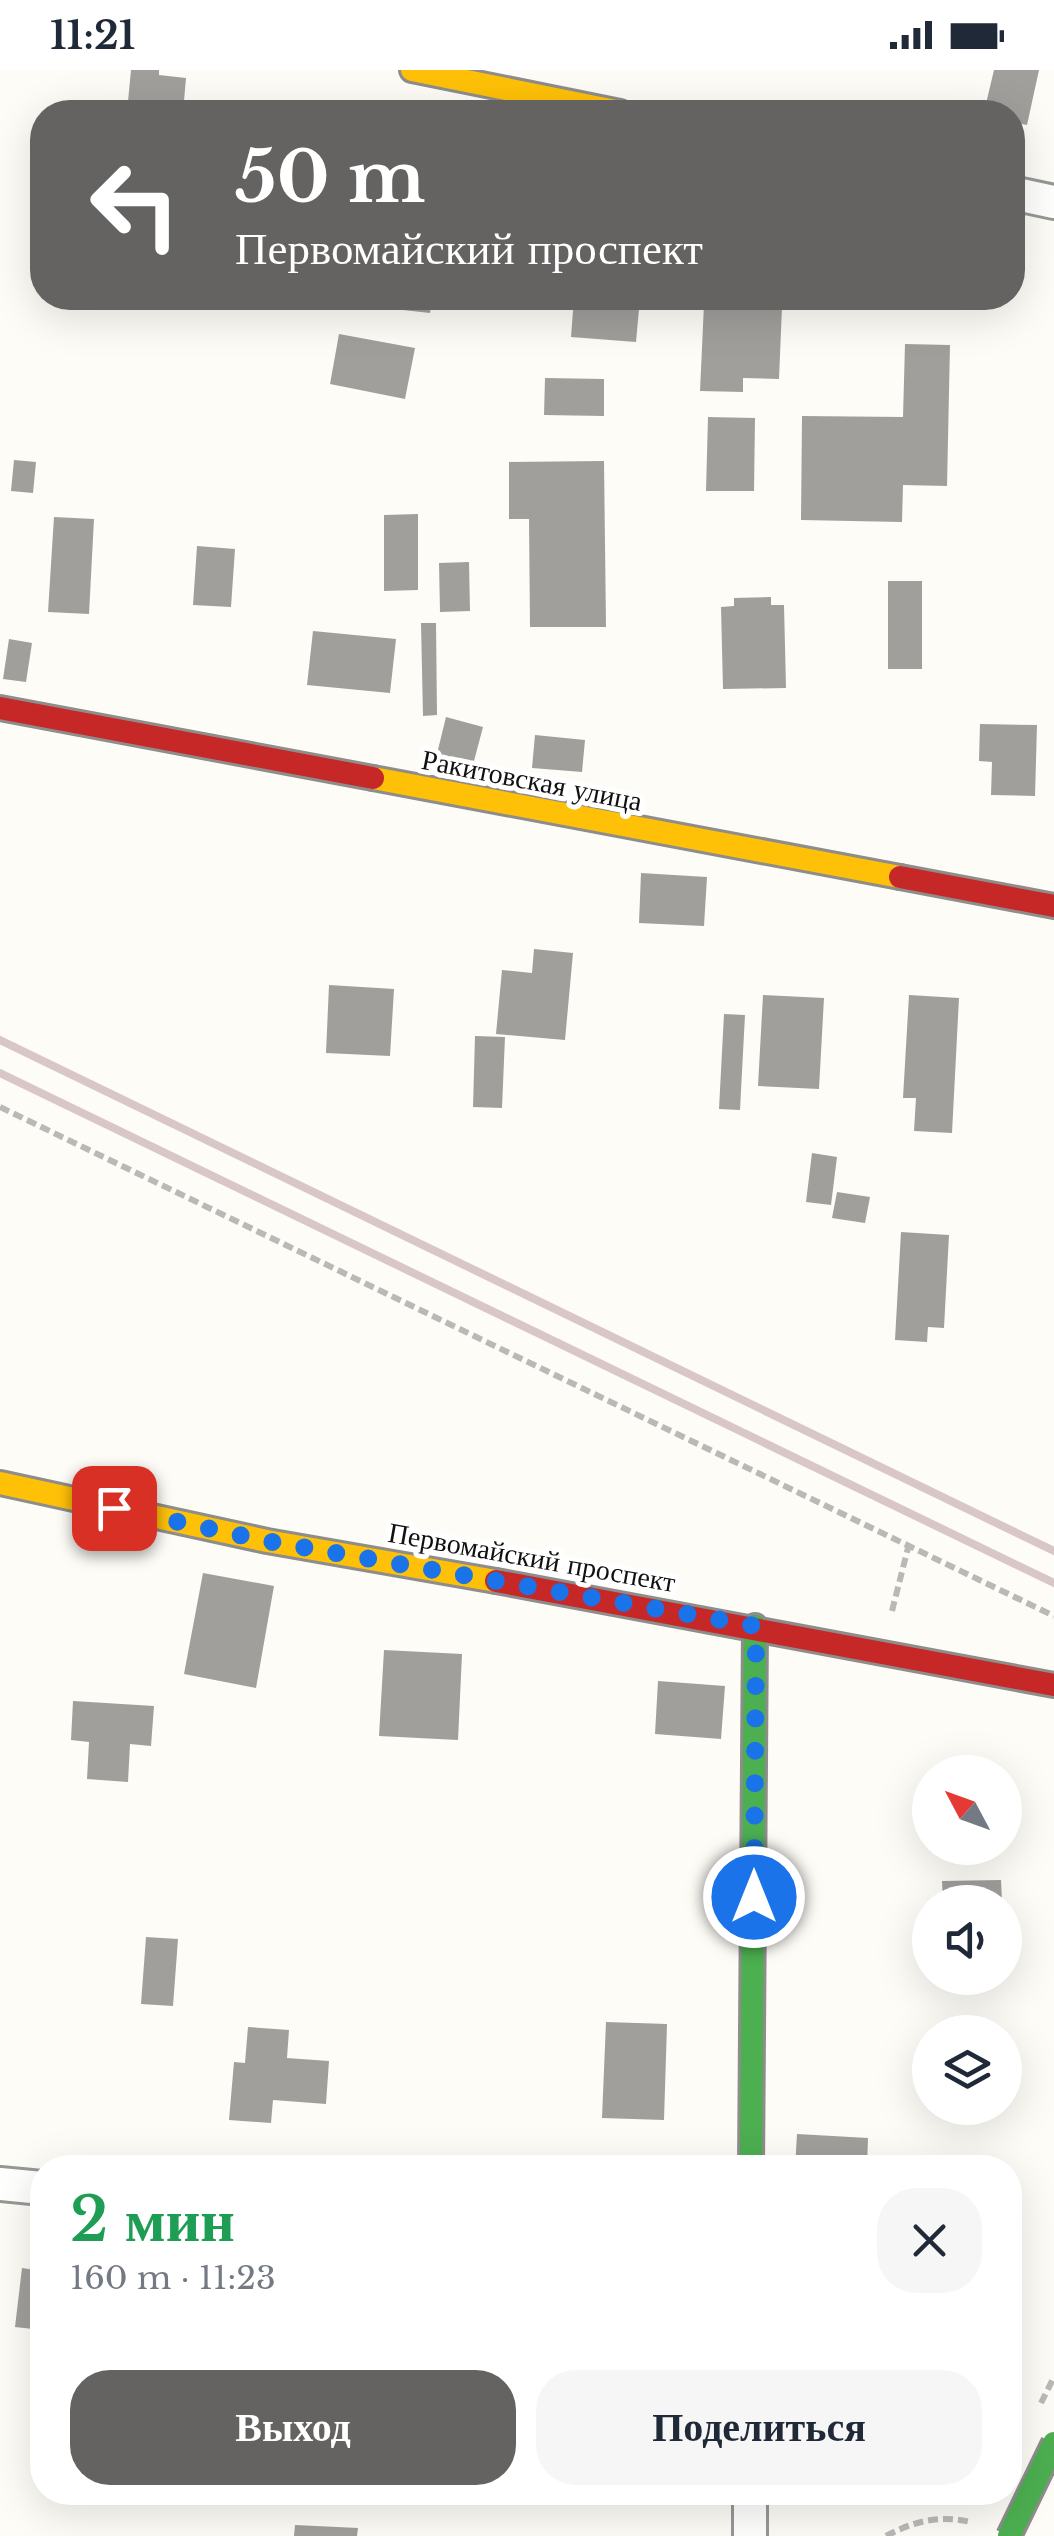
<!DOCTYPE html>
<html lang="ru">
<head>
<meta charset="utf-8">
<style>
  :root { --surface:#fff; --page:#f6f6f7; --text:#1f2937; --muted:#747a83; --accent:#646362 }
  body { margin:0; font-family:"Libre Baskerville",serif; background:var(--page); color:var(--text); height:100vh; display:flex; flex-direction:column; font-size:38px; white-space:nowrap }
  * { box-sizing:border-box; margin:0 }
  p { font-size:32px; color:var(--muted) }
  .icon { flex:none; width:55px; height:55px; fill:none; stroke:currentColor; stroke-width:2; stroke-linecap:round; stroke-linejoin:round }
  .map { position:relative; flex:1; overflow:hidden }
  .panel { position:absolute; left:30px; top:2085px; width:992px; height:350px; display:flex; flex-direction:column; background:var(--surface); border-radius:40px; box-shadow:0 10px 40px #0002 }
  .panel>* { flex:none }
  .guide { position:absolute; left:30px; top:30px; width:995px; height:210px; border-radius:40px; box-shadow:0 10px 40px #0002; background:#646362; color:#fff; overflow:hidden }
  .needle { width:65px; rotate:311deg }
  .tools { position:absolute; left:912px; top:1685px; display:grid; gap:20px }
  .tools a { display:grid; place-items:center; width:110px; height:110px; border-radius:50%; background:var(--surface); box-shadow:0 10px 40px #0002; font-size:50px }
  .pin { position:absolute; display:grid; place-items:center; width:85px; height:85px; color:#fff; margin:-42px; border-radius:20px; box-shadow:0 5px 15px #0006 }
  .me { position:absolute; width:110px; margin:-55px; rotate:0deg; stroke-linejoin:round; filter:drop-shadow(0 0 8px #0008) }
  .turn { display:flex; align-items:center; gap:35px; height:210px; padding:0 40px; font-size:45px }
  .turn .icon { width:130px; height:130px; stroke-width:2.5 }
  .turn b { display:block; font-size:70px; line-height:85px }
  .round { display:grid; place-items:center; flex:none; width:105px; height:105px; border-radius:40px; background:var(--page) }
  .head { display:flex; align-items:center; justify-content:space-between; height:170px; padding:0 40px }
  h1 { font-size:60px; font-weight:600; line-height:75px; color:#1e9e55 }
  .action { display:flex; gap:20px; margin-top:auto; padding:20px 40px }
  .action a { flex:1; height:115px; border-radius:40px; background:var(--accent); color:#fff; font-size:40px; font-weight:600; line-height:115px; text-align:center }
  .action a+a { background:var(--page); color:var(--text) }
  .status { display:flex; justify-content:space-between; align-items:center; height:70px; padding:0 50px; background:var(--surface); direction:ltr }
  .status svg { height:28px; fill:currentColor }
  .map>svg:first-child { display:block }
  .building { fill:#a19f9c }
  .lines { fill:none; stroke-linecap:round; stroke-linejoin:round }
  .street-casing { stroke:#979795; stroke-width:38 }
  .fast-casing { stroke:#8e8d8b; stroke-width:28 }
  .slow-casing { stroke:#8e8d8b; stroke-width:28 }
  .jam-casing { stroke:#8e8d8b; stroke-width:28 }
  .path { stroke:#b9b9b8; stroke-width:6; stroke-dasharray:10 5; stroke-linecap:butt }
  .street { stroke:#fffffe; stroke-width:32 }
  .fast { stroke:#4caf50; stroke-width:22 }
  .slow { stroke:#ffc107; stroke-width:22 }
  .jam { stroke:#c62828; stroke-width:22 }
  .rail { stroke:#d9c6c7; stroke-width:8 }
  .fast-bridge-casing { stroke:#8e8d8b; stroke-width:28; stroke-linecap:butt }
  .fast-bridge { stroke:#4caf50; stroke-width:22 }
  .route { stroke:#1a73e8; stroke-width:18; stroke-dasharray:0 32.4 }
  .labels { text-anchor:middle; stroke-width:10; stroke-linejoin:round; paint-order:stroke }
  .street-label { font-size:28px; fill:#111; stroke:#fff }
</style>
</head>
<body>
<div class="status"><b>11:21</b><svg viewBox="0 0 49 12"><path d="M0 12V9h3v3zM5 12V6h3v6zM10 12V3h3v9zM15 12V0h3v12zM26 1h20v11H26zM47 4h2v5h-2z"/></svg></div>
<div class="map">
<svg width="1054" height="2466" viewBox="0 0 1054 2466">
  <rect width="100%" height="100%" fill="#fdfcf7"/>
  <path class="building" d="M 131,0 L 159,0 L 159,5 L 186,8 L 183,42 L 127,42 Z
    M 994,0 L 1039,0 L 1027,55 L 1012,52 L 1012,42 L 984,42 Z
    M 395,228 L 432,228 L 430,243 L 394,239 Z
    M 574,228 L 640,228 L 636,272 L 571,267 Z
    M 714,228 L 735,228 L 734,235 L 749,236 L 749,228 L 771,228 L 771,236 L 782,237 L 779,309 L 743,308 L 743,322 L 700,321 L 704,234 L 713,234 Z
    M 339,264 L 415,278 L 405,329 L 330,314 Z
    M 905,274 L 950,275 L 947,416 L 903,415 L 902,452 L 801,450 L 802,346 L 903,347 Z
    M 545,308 L 604,309 L 604,346 L 544,345 Z
    M 708,347 L 755,348 L 754,421 L 706,421 Z
    M 14,390 L 36,392 L 33,423 L 11,421 Z
    M 604,391 L 606,557 L 530,557 L 529,449 L 509,449 L 509,392 Z
    M 418,444 L 418,520 L 384,521 L 384,445 Z
    M 54,447 L 94,449 L 89,544 L 48,542 Z
    M 197,476 L 235,479 L 231,537 L 193,535 Z
    M 469,492 L 470,541 L 440,542 L 439,493 Z
    M 888,511 L 922,511 L 922,599 L 888,599 Z
    M 771,527 L 771,535 L 784,535 L 786,618 L 723,619 L 721,537 L 734,536 L 734,528 Z
    M 421,553 L 436,553 L 437,645 L 423,646 Z
    M 313,561 L 396,569 L 390,623 L 307,615 Z
    M 9,569 L 32,573 L 26,612 L 3,609 Z
    M 446,647 L 483,657 L 469,710 L 433,700 Z
    M 980,654 L 1037,655 L 1035,726 L 991,725 L 992,692 L 979,691 Z
    M 535,665 L 585,670 L 582,702 L 532,698 Z
    M 641,803 L 707,807 L 704,856 L 639,853 Z
    M 534,879 L 573,883 L 565,970 L 496,964 L 502,900 L 532,903 Z
    M 329,915 L 394,919 L 390,986 L 326,983 Z
    M 763,925 L 824,928 L 819,1019 L 758,1016 Z
    M 909,925 L 959,928 L 952,1063 L 914,1061 L 916,1028 L 903,1028 Z
    M 724,944 L 745,945 L 740,1040 L 719,1039 Z
    M 475,966 L 505,967 L 502,1038 L 473,1037 Z
    M 812,1083 L 837,1087 L 831,1135 L 806,1132 Z
    M 837,1122 L 870,1127 L 865,1153 L 832,1148 Z
    M 901,1162 L 949,1165 L 944,1258 L 928,1257 L 927,1272 L 895,1270 Z
    M 203,1503 L 274,1516 L 256,1618 L 184,1604 Z
    M 384,1580 L 462,1584 L 458,1670 L 379,1666 Z
    M 658,1611 L 725,1616 L 721,1669 L 655,1664 Z
    M 73,1631 L 154,1636 L 151,1676 L 130,1674 L 128,1712 L 87,1709 L 89,1672 L 71,1670 Z
    M 1001,1810 L 1002,1832 L 943,1832 L 942,1811 Z
    M 146,1867 L 178,1869 L 173,1936 L 141,1934 Z
    M 606,1952 L 667,1954 L 664,2050 L 602,2048 Z
    M 248,1957 L 289,1960 L 287,1988 L 329,1991 L 326,2034 L 273,2030 L 271,2053 L 229,2050 L 234,1992 L 245,1993 Z
    M 797,2064 L 868,2068 L 867,2098 L 795,2098 Z
    M 22,2198 L 42,2201 L 42,2260 L 15,2257 Z
    M 295,2455 L 358,2458 L 357,2466 L 294,2466 Z"/>
  <g class="lines">
    <g class="street-casing">
      <path id="street" d="M 1012,123 L 1054,132
        M 0,2114 L 42,2118
        M 750,2466 L 750,2422"/>
    </g>
    <g class="fast-casing">
      <path id="fast" d="M 751,2098 L 755,1556"/>
    </g>
    <g class="slow-casing">
      <path id="slow" d="M 412,0 L 620,42
        M 373,708 L 900,807
        M 0,1413 L 267,1471 L 496,1511"/>
    </g>
    <g class="jam-casing">
      <path id="jam" d="M 0,638 L 373,708
        M 900,807 L 1054,836
        M 496,1511 L 1054,1615"/>
    </g>
    <path class="path" d="M 0,1037 L 1054,1546
      M 892,1541 L 909,1474
      M 1041,2333 L 1054,2307
      M 886,2466 C 914,2451 939,2445 971,2452"/>
    <use href="#street" class="street"/>
    <use href="#fast" class="fast"/>
    <use href="#slow" class="slow"/>
    <use href="#jam" class="jam"/>
    <path class="rail" d="M 0,970 L 1054,1481
      M 0,1003 L 1054,1513"/>
    <g class="fast-bridge-casing">
      <path id="fast-bridge" d="M 1009,2466 L 1054,2373"/>
    </g>
    <use href="#fast-bridge" class="fast-bridge"/>
  </g>
  <g class="lines">
    <path class="route" d="M 114,1438 L 267,1471 L 756,1556 L 754,1827"/>
  </g>
  <g class="labels">
    <g class="street-label">
      <text transform="translate(532 710) rotate(11)" y="10">Ракитовская улица</text>
      <text transform="translate(532 1487) rotate(10)" y="10">Первомайский проспект</text>
    </g>
  </g>
</svg>
<div class="tools">
<a><svg class="needle" viewBox="-14 -14 28 28"><path d="M0-13l5 13h-10z" fill="#e53935"/><path d="M0 13l5-13h-10z" fill="#747a83"/></svg></a>
<a><svg class="icon" aria-label="sound" viewBox="0 0 24 24"><path d="M4 9h4l5-4v14l-5-4H4zM17 9q2 3 0 6"/></svg></a>
<a><svg class="icon" aria-label="layers" viewBox="0 0 24 24"><path d="M12 4l9 5-9 5-9-5zM3 14l9 5 9-5"/></svg></a>
</div>
<div class="pin" style="left:114px;top:1438px;background:#d93025"><svg class="icon" aria-label="arrive" viewBox="0 0 24 24"><path d="M6 21V4h12l-3 4 3 4H6"/></svg></div>
<svg class="me" style="left:754px;top:1827px" viewBox="-20 -20 40 40"><circle r="17" fill="#1a73e8" stroke="#fff" stroke-width="3"/><path d="M0-11L8 9 0 5-8 9z" fill="#fff"/></svg>
<div class="guide">
<div class="turn"><svg class="icon" aria-label="left" viewBox="0 0 24 24"><path d="M17 20v-9H6M10 6l-5 5 5 5"/></svg><div><b>50 m</b>Первомайский проспект</div></div>
</div>
<section class="panel">
<div class="head"><div><h1>2 мин</h1><p>160 m · 11:23</p></div><a class="round"><svg class="icon" aria-label="close" viewBox="0 0 24 24"><path d="M6 6l12 12M18 6L6 18"/></svg></a></div>
<div class="action"><a>Выход</a><a>Поделиться</a></div>
</section>
</div>
</body>
</html>
